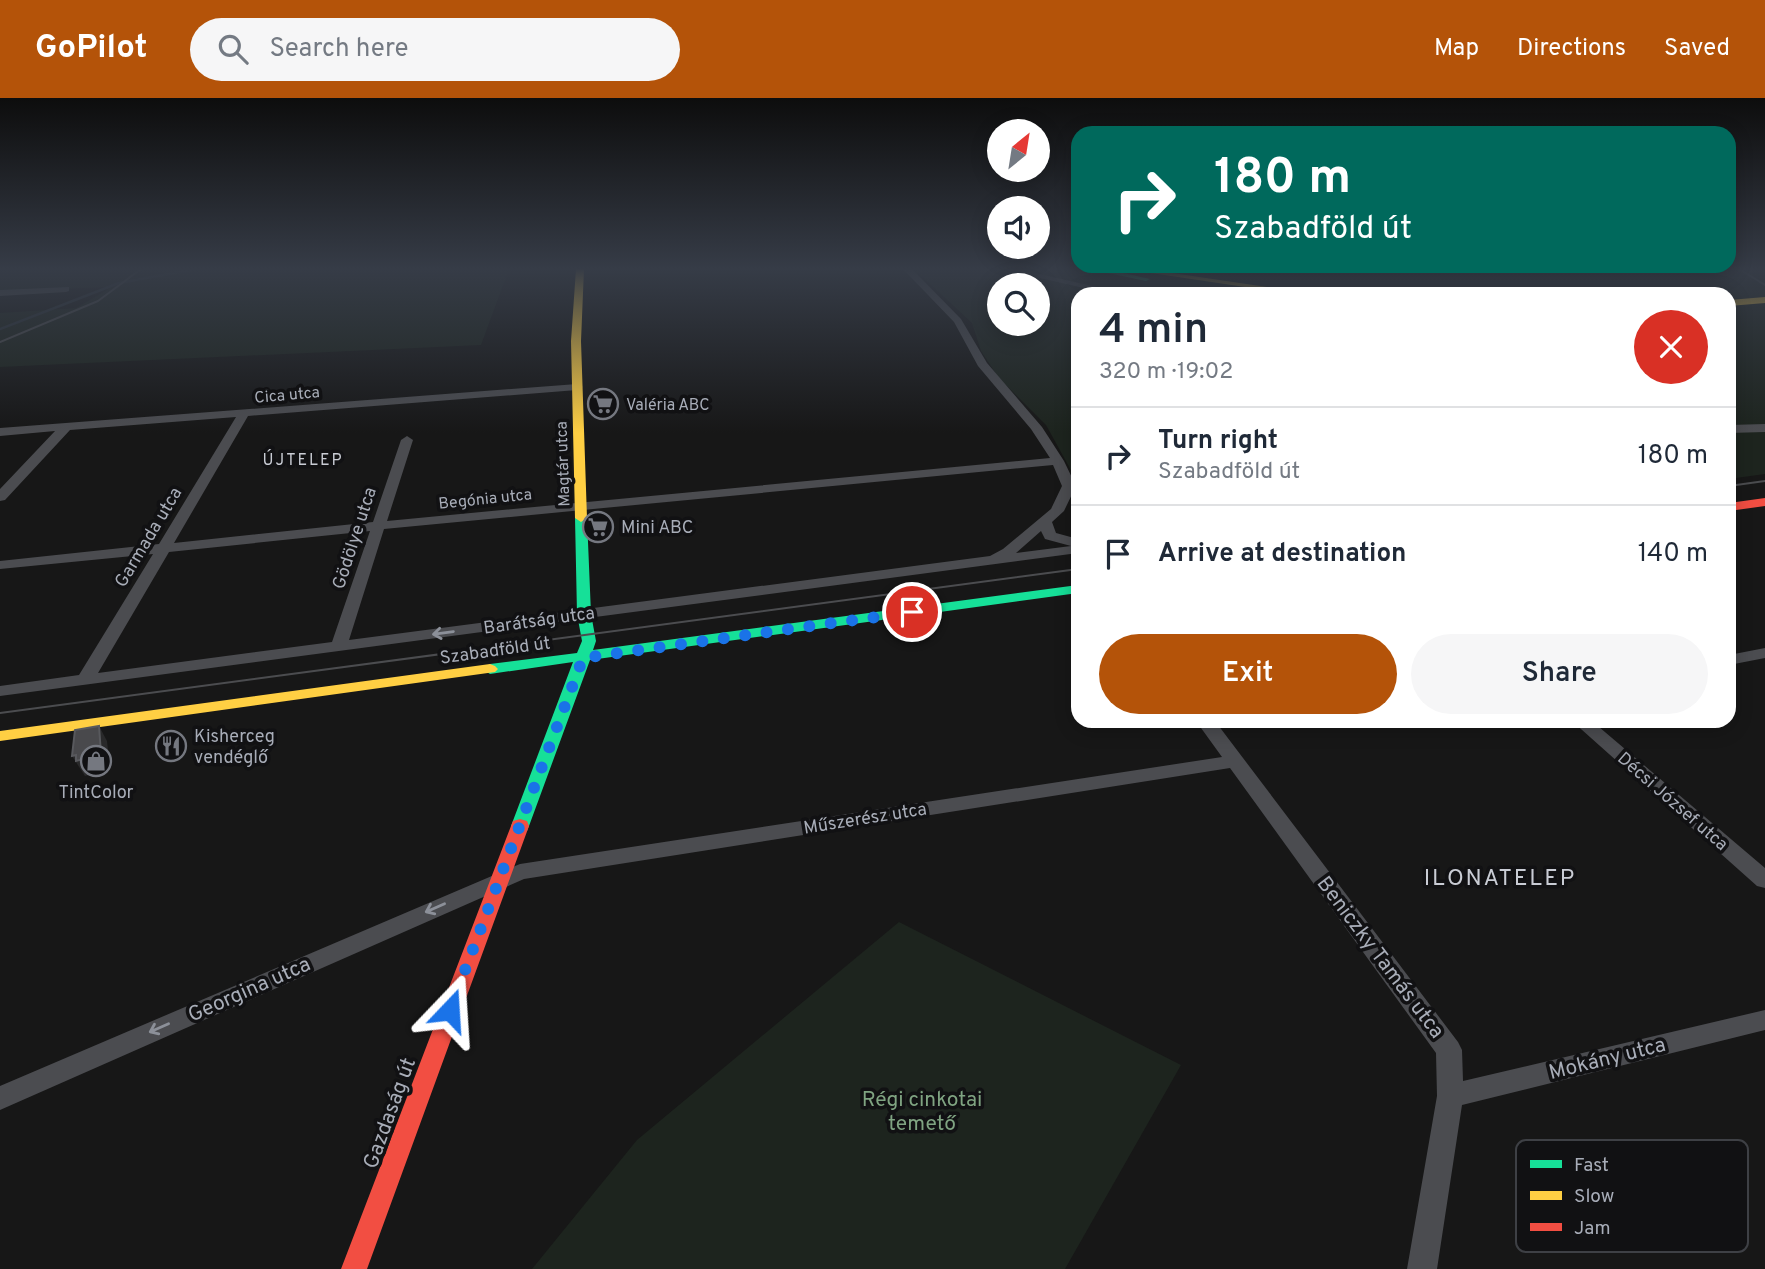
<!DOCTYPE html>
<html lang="en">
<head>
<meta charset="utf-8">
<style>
  :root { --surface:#fff; --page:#f6f6f7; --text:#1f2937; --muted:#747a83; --line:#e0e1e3; --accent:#b45309 }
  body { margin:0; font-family:Overpass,sans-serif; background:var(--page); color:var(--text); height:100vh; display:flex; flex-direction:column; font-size:26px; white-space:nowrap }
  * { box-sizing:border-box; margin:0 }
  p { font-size:23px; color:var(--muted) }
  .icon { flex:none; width:38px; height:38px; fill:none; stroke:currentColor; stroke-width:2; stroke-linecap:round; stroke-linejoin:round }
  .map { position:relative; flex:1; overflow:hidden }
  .drawer { position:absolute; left:1071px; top:189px; width:665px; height:441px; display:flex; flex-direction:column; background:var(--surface); border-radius:21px; box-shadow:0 4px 18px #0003 }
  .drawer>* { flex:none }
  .hud { position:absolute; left:1071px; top:28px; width:665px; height:147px; border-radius:21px; box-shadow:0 4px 18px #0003; background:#00695c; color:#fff; overflow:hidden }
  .needle { width:46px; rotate:30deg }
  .fabs { position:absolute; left:987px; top:21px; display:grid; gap:14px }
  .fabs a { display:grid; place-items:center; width:63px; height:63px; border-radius:50%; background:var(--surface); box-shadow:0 4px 18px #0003; font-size:35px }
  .pin { position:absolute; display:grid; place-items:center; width:60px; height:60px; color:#fff; margin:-30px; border:4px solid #fff; border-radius:50%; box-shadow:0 2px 7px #0007 }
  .me { position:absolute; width:77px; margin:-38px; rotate:20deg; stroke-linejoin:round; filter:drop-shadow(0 0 5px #0008) }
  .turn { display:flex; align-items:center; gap:24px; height:147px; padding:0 28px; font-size:32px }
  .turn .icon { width:91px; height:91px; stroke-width:2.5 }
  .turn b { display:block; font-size:49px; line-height:60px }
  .round { display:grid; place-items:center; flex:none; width:74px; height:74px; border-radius:37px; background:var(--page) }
  .summary { display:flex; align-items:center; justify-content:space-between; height:119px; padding:0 28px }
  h1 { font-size:42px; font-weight:600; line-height:52px }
  .cta { display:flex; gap:14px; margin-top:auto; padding:14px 28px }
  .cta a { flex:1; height:80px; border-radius:42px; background:var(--accent); color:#fff; font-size:28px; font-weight:600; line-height:80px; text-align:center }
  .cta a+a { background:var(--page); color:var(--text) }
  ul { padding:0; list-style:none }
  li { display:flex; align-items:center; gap:21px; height:98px; padding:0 28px; border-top:2px solid var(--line) }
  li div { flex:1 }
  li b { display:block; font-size:26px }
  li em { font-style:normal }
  header { display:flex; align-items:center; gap:42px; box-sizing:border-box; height:98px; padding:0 35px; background:var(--accent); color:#fff }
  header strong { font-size:33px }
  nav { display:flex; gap:38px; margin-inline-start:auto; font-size:24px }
  .search { width:490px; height:63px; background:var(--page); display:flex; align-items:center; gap:18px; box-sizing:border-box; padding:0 24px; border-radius:38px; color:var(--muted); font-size:26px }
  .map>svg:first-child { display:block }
  .green { fill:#1d241e; fill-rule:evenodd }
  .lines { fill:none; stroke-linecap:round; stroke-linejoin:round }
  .stream { stroke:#2a3239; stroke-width:2.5 }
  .street { fill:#4b4c50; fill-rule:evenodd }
  .fast { fill:#16e098; fill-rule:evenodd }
  .slow { fill:#ffcf43; fill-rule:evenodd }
  .jam { fill:#f24e42; fill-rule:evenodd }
  .tram { stroke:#4b4c4f; stroke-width:2 }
  .shaded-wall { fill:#29292a }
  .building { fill:#49494c; stroke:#58595d; stroke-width:2 }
  .oneway { stroke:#8c9099 }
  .route { stroke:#1a73e8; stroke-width:12; stroke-dasharray:0 21.6 }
  .labels { text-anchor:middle; stroke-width:7; stroke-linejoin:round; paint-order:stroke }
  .far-street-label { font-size:16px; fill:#a8adb8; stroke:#111113 }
  .far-poi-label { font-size:16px; fill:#a8adb8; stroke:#111113; text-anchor:start }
  .far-neighbourhood-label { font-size:16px; letter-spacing:2px; fill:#c9ccd4; stroke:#111113 }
  .poi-label { font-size:18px; fill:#a8adb8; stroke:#111113; text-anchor:start }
  .street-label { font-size:18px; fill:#a8adb8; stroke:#111113 }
  .near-street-label { font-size:21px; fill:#a8adb8; stroke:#111113 }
  .near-park-label { font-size:21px; fill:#7fa381; stroke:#111113 }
  .near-neighbourhood-label { font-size:23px; letter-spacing:2px; fill:#c9ccd4; stroke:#111113 }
  .key { fill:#111113; stroke:#3e4045; stroke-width:2 }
  .key-label { font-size:19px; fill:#a8adb8 }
</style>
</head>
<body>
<header>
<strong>GoPilot</strong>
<div class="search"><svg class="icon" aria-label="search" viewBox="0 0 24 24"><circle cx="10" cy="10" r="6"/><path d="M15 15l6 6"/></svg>Search here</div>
<nav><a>Map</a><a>Directions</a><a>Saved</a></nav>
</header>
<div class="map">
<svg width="1765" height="1171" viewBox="0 0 1765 1171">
  <rect width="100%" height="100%" fill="#171717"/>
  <path class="green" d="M 0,171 L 509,171 L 481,247 L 0,269 L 0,215 L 76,210 L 112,189 L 0,193 Z
    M 914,171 L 1765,171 L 1765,376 L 1729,381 L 1729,196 L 1078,196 L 1078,385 L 1046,327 L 998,279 L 981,253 L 972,225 ZM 999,187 L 1038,187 L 1038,226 L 999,226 Z
    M 899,824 L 1181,967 L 1065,1171 L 532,1171 L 637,1042 Z"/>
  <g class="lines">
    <path class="stream" d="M 0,231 L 119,185 L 196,171"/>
    <path class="street" d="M 903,171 L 912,171 L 961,221 L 987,265 L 1042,329 L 1064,363 L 1076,388 L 1064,413 L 1052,424 L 1056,435 L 1078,441 L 1078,455 L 0,598 L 0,588 L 79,577 L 153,456 L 0,471 L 0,463 L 159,446 L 236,319 L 70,332 L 5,402 L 0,403 L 0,391 L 55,333 L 0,338 L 0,330 L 577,286 L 583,289 L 577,292 L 248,318 L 174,445 L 373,424 L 401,342 L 407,338 L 413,342 L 387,423 L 1050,360 L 1031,331 L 978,268 L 954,224 ZM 1053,367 L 1062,388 L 1051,411 L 1003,451 L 990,458 L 349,542 L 384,431 ZM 370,433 L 332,544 L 98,575 L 169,454 ZM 1041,433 L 1045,441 L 1071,448 L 1016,455 Z
      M 1001,171 L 1017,171 L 1128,196 L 1110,196 Z
      M 69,189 L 69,193 L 66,194 L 0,198 L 0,192 Z
      M 1765,326 L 1765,334 L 1729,335 L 1729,327 Z
      M 1765,550 L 1765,560 L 1729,567 L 1729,557 Z
      M 1196,623 L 1215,623 L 1458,944 L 1462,952 L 1463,983 L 1765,912 L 1765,932 L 1462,1007 L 1437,1171 L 1407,1171 L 1437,998 L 1436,955 L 1230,670 L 524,781 L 0,1012 L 0,988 L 520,766 L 1222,659 Z
      M 1572,623 L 1592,623 L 1765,770 L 1765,790 L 1757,788 Z"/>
    <path class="fast" d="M 1089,171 L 1105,171 L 1150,181 L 1146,183 Z
      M 581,416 L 587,420 L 591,516 L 596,543 L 593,552 L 1078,487 L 1078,495 L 590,562 L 529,728 L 527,733 L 513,733 L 511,728 L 573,564 L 490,576 L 482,571 L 490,566 L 577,555 L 582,543 L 577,516 L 575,420 Z"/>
    <path class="slow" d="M 576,171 L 584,171 L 581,243 L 587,420 L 581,424 L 575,420 L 571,243 Z
      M 1124,171 L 1145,171 L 1315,196 L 1293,196 Z
      M 1765,199 L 1765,205 L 1729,208 L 1729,202 Z
      M 490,566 L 495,568 L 498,571 L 495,574 L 0,643 L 0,633 Z"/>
    <path class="jam" d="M 1765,400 L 1765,408 L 1729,413 L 1729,405 Z
      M 520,721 L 527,723 L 529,728 L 367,1171 L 341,1171 L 511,728 L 513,723 Z"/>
    <path class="tram" d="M 1739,171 L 1765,187
      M 0,244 L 98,203 L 141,171
      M 1729,388 L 1765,383
      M 0,615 L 1078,471"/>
  </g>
  <path class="shaded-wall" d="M 99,628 L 107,643 L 110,671 L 85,678 L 72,658 Z"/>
  <path class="building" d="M 99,628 L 101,656 L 76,663 L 76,657 L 72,658 L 75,632 Z"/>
  <defs><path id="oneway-shaft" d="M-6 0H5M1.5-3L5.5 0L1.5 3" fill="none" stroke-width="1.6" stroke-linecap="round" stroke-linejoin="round" transform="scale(1.75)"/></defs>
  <g class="oneway">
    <use href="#oneway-shaft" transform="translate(443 535) rotate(172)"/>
    <use href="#oneway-shaft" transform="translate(435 810) rotate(156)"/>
    <use href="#oneway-shaft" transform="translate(159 930) rotate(156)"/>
  </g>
  <linearGradient id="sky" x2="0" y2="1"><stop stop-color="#0d0d0d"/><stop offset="0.51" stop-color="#363c47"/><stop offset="1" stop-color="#363c47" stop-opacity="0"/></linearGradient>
  <rect width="1765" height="335" fill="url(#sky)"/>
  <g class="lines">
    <path class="route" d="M 450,912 L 583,560 L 912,514"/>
  </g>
  <defs>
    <g id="supermarket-ring" transform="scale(1.575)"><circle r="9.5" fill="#111113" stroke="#757880" stroke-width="1.5"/><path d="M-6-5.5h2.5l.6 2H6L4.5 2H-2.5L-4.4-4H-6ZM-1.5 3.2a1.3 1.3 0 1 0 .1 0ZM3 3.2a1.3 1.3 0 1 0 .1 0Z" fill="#757880"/></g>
    <g id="restaurant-ring" transform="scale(1.575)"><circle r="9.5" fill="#111113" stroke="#757880" stroke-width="1.5"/><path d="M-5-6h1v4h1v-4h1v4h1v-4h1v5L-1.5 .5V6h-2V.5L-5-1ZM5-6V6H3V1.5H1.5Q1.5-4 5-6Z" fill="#757880"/></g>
    <g id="shop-ring" transform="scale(1.575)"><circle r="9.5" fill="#111113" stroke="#757880" stroke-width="1.5"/><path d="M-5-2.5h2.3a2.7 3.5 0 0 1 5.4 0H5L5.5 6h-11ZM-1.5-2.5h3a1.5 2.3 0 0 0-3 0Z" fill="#757880"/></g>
  </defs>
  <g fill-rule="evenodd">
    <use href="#supermarket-ring" x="603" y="306"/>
    <use href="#supermarket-ring" x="598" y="429"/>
    <use href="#restaurant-ring" x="171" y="648"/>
    <use href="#shop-ring" x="96" y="663"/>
  </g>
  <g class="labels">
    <g class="far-street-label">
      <text transform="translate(287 296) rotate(-5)" y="6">Cica utca</text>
      <text transform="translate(562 366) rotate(-92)" y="6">Magtár utca</text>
      <text transform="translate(485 400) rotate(-6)" y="6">Begónia utca</text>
    </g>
    <g class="far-poi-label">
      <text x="626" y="312">Valéria ABC</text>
    </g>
    <g class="far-neighbourhood-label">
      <text x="303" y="367">ÚJTELEP</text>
    </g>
    <g class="poi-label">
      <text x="621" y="435">Mini ABC</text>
      <text x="194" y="644">Kisherceg<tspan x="194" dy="21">vendéglő</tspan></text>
      <text x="96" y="700" text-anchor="middle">TintColor</text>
    </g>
    <g class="street-label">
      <text transform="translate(148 439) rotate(-59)" y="6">Garmada utca</text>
      <text transform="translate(354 440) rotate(-72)" y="6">Gödölye utca</text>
      <text transform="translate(539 522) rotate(-8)" y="6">Barátság utca</text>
      <text transform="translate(495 552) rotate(-8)" y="6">Szabadföld út</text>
      <text transform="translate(1673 703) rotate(41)" y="6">Décsi József utca</text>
      <text transform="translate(865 720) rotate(-9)" y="6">Műszerész utca</text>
    </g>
    <g class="near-street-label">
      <text transform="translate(1381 859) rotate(53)" y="7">Beniczky Tamás utca</text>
      <text transform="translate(249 891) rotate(-24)" y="7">Georgina utca</text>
      <text transform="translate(1607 960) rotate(-14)" y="7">Mokány utca</text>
      <text transform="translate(389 1015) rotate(-70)" y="7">Gazdaság út</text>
    </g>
    <g class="near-park-label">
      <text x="922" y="1008">Régi cinkotai<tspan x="922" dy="24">temető</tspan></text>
    </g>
    <g class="near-neighbourhood-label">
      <text x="1500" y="787">ILONATELEP</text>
    </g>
  </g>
  <rect x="1516" y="1042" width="232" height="112" rx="10" class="key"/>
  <rect x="1530" y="1062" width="32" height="8" fill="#16e098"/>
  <rect x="1530" y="1093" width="32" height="9" fill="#ffcf43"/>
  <rect x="1530" y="1125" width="32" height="8" fill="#f24e42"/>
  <g class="key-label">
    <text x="1574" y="1073">Fast</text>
    <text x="1574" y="1104">Slow</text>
    <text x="1574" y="1136">Jam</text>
  </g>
</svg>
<div class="fabs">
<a><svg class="needle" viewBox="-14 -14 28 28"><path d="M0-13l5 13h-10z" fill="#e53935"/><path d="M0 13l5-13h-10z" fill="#747a83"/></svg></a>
<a><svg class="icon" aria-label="sound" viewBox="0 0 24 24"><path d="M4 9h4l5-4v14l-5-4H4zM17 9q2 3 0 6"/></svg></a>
<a><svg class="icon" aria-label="search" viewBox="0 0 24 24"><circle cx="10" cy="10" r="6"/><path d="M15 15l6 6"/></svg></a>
</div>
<div class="pin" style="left:912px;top:514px;background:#d93025"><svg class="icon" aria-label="arrive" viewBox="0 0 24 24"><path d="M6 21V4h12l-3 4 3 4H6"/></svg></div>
<svg class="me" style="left:450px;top:912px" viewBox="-20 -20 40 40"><path d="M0-17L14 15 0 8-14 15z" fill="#1a73e8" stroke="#fff" stroke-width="4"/></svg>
<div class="hud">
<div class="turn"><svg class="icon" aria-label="right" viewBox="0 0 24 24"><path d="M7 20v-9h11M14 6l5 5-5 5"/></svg><div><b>180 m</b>Szabadföld út</div></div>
</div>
<section class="drawer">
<div class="summary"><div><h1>4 min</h1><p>320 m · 19:02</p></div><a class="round" style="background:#d93025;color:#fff"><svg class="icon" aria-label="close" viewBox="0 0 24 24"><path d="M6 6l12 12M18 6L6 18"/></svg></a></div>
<ul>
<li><svg class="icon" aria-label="right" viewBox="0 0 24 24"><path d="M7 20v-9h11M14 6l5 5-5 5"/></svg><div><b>Turn right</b><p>Szabadföld út</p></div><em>180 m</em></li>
<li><svg class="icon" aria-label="arrive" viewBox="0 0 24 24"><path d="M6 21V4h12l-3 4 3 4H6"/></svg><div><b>Arrive at destination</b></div><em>140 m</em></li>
</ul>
<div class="cta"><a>Exit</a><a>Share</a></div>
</section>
</div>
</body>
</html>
